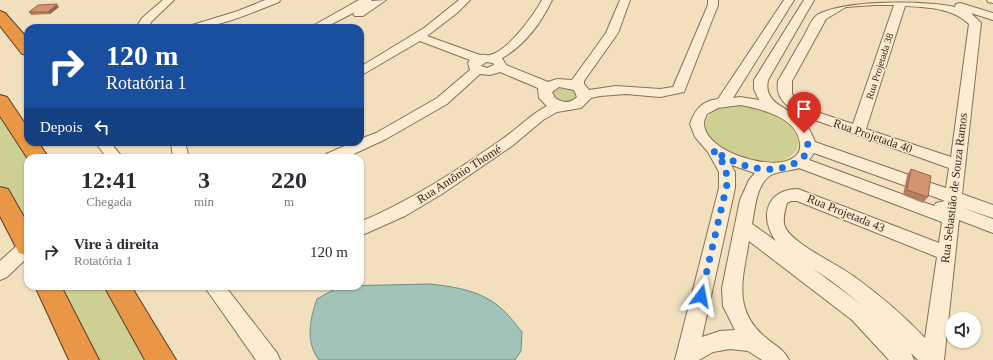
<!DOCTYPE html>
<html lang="pt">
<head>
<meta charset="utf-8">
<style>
  :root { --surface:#fff; --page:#f7f7f7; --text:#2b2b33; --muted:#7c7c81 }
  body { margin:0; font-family:Georgia,serif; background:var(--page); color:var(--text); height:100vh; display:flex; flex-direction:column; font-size:15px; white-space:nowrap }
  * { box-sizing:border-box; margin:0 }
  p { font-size:13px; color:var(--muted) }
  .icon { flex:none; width:22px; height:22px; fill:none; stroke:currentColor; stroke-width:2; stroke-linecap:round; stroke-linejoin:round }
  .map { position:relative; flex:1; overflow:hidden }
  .details { position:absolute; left:24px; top:154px; width:340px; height:136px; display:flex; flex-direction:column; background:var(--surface); border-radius:12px; box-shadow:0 1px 3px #0004 }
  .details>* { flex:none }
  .top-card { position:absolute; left:24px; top:24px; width:340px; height:122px; border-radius:12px; box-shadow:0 1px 3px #0004; background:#1a4fa0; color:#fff; overflow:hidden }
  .tools { position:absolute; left:945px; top:312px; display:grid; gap:8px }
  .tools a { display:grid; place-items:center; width:36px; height:36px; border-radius:50%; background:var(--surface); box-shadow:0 1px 3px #0004; font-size:20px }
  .pin { position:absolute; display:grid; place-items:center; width:34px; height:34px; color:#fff; margin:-41px -17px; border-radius:50% 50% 50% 0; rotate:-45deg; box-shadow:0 0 4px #0007 }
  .pin .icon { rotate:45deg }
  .me { position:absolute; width:44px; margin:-22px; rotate:13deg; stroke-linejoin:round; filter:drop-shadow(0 0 3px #0008) }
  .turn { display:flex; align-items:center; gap:14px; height:84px; padding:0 16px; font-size:18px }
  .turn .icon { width:52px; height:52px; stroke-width:2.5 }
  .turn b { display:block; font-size:28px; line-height:34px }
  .then { display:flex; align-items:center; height:38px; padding:0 16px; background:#0003; gap:8px; font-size:15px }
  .eta { display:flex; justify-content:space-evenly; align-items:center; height:68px; text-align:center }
  .eta b { font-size:24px; font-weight:700; line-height:28px }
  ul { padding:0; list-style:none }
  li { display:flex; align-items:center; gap:12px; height:60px; padding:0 16px }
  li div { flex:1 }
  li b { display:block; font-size:15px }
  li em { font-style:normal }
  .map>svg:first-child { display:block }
  .green { fill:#cdd092 }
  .water { fill:#a2c3b7; stroke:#699184 }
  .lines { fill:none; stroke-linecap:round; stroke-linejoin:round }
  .minor-casing { stroke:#8b6f55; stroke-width:2 }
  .highway-casing { stroke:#593d2a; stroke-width:2 }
  .minor { fill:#fcedd2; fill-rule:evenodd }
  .highway { fill:#e99747; fill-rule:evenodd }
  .wall { fill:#b57e61 }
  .shaded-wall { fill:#94674f }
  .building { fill:#d39371; stroke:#94674f }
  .route { stroke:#1a73e8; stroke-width:7; stroke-dasharray:0 12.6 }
  .labels { text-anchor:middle; stroke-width:3; stroke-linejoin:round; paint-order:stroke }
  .far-street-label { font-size:10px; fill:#3a281b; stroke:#f8e9cf }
  .street-label { font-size:12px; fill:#3a281b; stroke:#f8e9cf }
</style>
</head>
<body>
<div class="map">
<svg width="993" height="360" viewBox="0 0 993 360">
  <rect width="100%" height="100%" fill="#f1dfbe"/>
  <path class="green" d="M 558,87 L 575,89 L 579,97 L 571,103 L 558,102 L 550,92 Z
    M 727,106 C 748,104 771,109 787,123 C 811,144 793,163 767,163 C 751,163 732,157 719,147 C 698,131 702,112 727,106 Z
    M 0,113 L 28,158 L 28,231 L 0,184 Z
    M 57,286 L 108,286 L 153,360 L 94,360 Z"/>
  <path class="water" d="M 430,284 C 457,287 483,291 503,310 C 510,316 516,325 522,332 L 521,351 L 515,360 L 319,360 C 305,342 310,319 317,299 L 340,286 Z"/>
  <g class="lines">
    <g class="minor-casing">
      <path id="minor" d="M 163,0 L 174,0 L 151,22 L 148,28 L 136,28 L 142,18 Z
        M 265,0 L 280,0 L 279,2 C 249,14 219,28 187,28 L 189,26 L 238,11 Z
        M 359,0 L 372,0 L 371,1 L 386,0 L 363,16 L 355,16 L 353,14 L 355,12 L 324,28 L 309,28 Z
        M 459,0 L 470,0 L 457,13 L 427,36 L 480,55 C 484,54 487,56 490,55 C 509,50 533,16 542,0 L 552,0 C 541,23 525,45 502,58 L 506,65 L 548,82 L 557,79 L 572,80 L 606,33 L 620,0 L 630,0 L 618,33 L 584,81 L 584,84 L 589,90 L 616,86 L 660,89 L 673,87 L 708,5 L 708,0 L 718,0 L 718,5 L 684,92 L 660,97 L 626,94 L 600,96 L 591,98 L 581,108 L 557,112 L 543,120 L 512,146 L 442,194 L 405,216 L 360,236 L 360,222 C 410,201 456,171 501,140 C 517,129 530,115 547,106 L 539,98 L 538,88 L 500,72 L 490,75 L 480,74 L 447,104 L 386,139 L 345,158 L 323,158 L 326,154 L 354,142 L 360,142 L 360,139 L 376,133 L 437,98 L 470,70 L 468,63 L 470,60 L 420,41 L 360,76 L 360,67 L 424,28 ZM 486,62 L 493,63 L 494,65 L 487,68 L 481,66 ZM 559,87 L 574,90 L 577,97 C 570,104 563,103 555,98 L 552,92 Z
        M 784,0 L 794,0 L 733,98 L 740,97 L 759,100 L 754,89 L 754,80 L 804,0 L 814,0 L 768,80 C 763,104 788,107 802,120 C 808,126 812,134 815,142 L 912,176 L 914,180 L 912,184 L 906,186 L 814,153 L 809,160 L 934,206 L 936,203 L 945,201 L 919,191 L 917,187 L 919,183 L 925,181 L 946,188 L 949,168 L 801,115 C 787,107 775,98 778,81 C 787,66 795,51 804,36 C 808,29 811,20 817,15 C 843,0 922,0 955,7 L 956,4 L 960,3 L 993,13 L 993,20 L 971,13 L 981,23 L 962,194 L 993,205 L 993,218 L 960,207 L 993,219 L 993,233 L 959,220 L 944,360 L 918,360 L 869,311 L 911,353 L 914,360 L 889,360 L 852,320 L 749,241 C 743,278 732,309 765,337 C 774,345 784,349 789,360 L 762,360 L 748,351 L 730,349 L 713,352 L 699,360 L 675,360 L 719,188 L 719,172 L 708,152 L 695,137 L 690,124 C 695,109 702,101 718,99 ZM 874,5 L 894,5 L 853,124 L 817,112 L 798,101 L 792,94 L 792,81 L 826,19 L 846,7 ZM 905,6 C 926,7 953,8 969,24 L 951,157 L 866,129 ZM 740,105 C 761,109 798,117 800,144 C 801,152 796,157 789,160 C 767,170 704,151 704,123 C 704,120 706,117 707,114 L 718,108 ZM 731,165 L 755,173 L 749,180 L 740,200 L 722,288 L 723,306 L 735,330 L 720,331 L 702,337 L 735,188 L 735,172 ZM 799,168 L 942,222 L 939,243 L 798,189 C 766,189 759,218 776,241 L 752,224 C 755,209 756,184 771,175 C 778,171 791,171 799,168 ZM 791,201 L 797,201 L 937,257 L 925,338 C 904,316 881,296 856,278 C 840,265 792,244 785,227 C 782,219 785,210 787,203 ZM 812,268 L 830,280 L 862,305 Z
        M 987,0 L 993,0 L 993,3 L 988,2 Z
        M 95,142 L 110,142 L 123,158 L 107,158 Z
        M 171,142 L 185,142 L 189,158 L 173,158 Z
        M 28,239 L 28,257 L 7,277 L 0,280 L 0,261 L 22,241 Z
        M 204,286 L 225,286 L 277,353 L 280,360 L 256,360 Z"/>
    </g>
    <g class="highway-casing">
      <path id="highway" d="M 0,11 L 5,13 L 28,39 L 28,55 L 22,54 L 0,26 Z
        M 0,95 L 7,97 L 28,128 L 28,142 L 38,142 L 49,158 L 28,159 L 0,116 Z
        M 0,187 L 8,189 L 28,224 L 28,256 L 19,253 L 0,216 Z
        M 35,286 L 61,286 L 99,360 L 69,360 Z
        M 104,286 L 131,286 L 176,360 L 145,360 Z"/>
    </g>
    <use href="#minor" class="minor"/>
    <use href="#highway" class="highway"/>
  </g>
  <path class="wall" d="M 59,7 L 50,14 L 31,15 L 29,12 Z
    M 911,169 L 928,197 L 923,203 L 903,195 L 907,175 Z"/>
  <path class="shaded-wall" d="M 57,4 L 59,7 L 50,14 L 48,12 Z"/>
  <path class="building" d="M 57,4 L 48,12 L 29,12 L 38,5 Z
    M 911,169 L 931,176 L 928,197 L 907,190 Z"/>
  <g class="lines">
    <path class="route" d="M 701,296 L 728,180 L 724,164 L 713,150 C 735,165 769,177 795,163 C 799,161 804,158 806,153 C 809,146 808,139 804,133"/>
  </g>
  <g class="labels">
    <g class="far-street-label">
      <text transform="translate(879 66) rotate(-72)" y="4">Rua Projetada 38</text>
    </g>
    <g class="street-label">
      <text transform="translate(873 136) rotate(19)" y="4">Rua Projetada 40</text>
      <text transform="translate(459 174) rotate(-33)" y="4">Rua Antônio Thomé</text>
      <text transform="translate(954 188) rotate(-83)" y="4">Rua Sebastião de Souza Ramos</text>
      <text transform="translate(846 213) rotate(22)" y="4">Rua Projetada 43</text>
    </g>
  </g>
</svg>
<div class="tools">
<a><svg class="icon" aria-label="sound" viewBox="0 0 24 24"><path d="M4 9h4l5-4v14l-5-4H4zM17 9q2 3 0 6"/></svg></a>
</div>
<div class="pin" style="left:804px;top:133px;background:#d93025"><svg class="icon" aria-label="arrive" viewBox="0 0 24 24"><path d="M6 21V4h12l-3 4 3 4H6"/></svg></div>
<svg class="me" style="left:701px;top:296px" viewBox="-20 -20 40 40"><path d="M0-17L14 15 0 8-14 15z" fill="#1a73e8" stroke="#fff" stroke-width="4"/></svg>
<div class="top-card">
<div class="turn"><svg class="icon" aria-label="right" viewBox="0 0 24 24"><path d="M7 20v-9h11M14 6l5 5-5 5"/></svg><div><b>120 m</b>Rotatória 1</div></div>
<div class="then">Depois<svg class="icon" aria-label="left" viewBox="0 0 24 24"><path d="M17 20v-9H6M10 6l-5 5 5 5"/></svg></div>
</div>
<section class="details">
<div class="eta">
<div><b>12:41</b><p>Chegada</p></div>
<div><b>3</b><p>min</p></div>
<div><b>220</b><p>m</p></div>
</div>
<ul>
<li><svg class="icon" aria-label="right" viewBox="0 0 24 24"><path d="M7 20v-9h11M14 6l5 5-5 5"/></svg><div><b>Vire à direita</b><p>Rotatória 1</p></div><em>120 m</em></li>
</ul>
</section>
</div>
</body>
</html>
